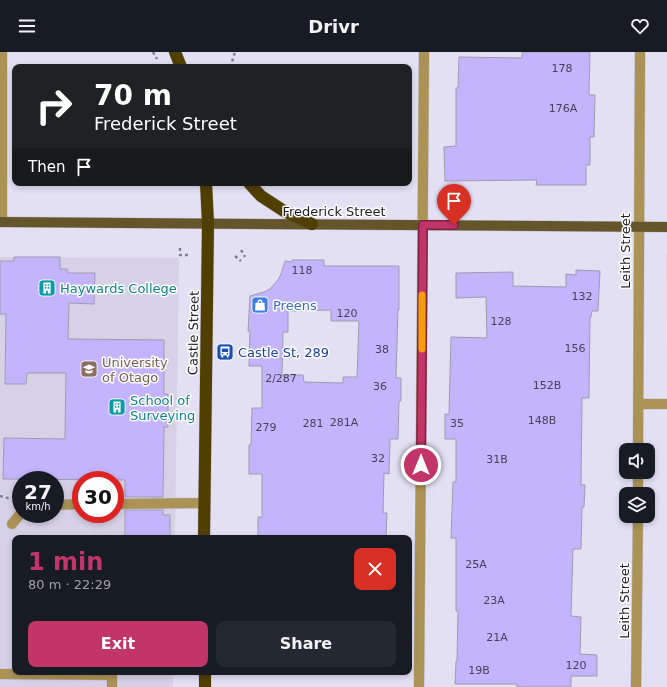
<!DOCTYPE html>
<html lang="en">
<head>
<meta charset="utf-8">
<style>
  :root { --surface:#171b24; --page:#242831; --text:#f1f3f6; --muted:#9ea1a6; --accent:#c13568 }
  body { margin:0; font-family:"DejaVu Sans",sans-serif; background:var(--page); color:var(--text); height:100vh; display:flex; flex-direction:column; font-size:15px; white-space:nowrap }
  * { box-sizing:border-box; margin:0 }
  p { font-size:13px; color:var(--muted) }
  .icon { flex:none; width:22px; height:22px; fill:none; stroke:currentColor; stroke-width:2; stroke-linecap:round; stroke-linejoin:round }
  .map { position:relative; flex:1; overflow:hidden }
  .drawer { position:absolute; left:12px; top:483px; width:400px; height:140px; display:flex; flex-direction:column; background:var(--surface); border-radius:8px; box-shadow:0 2px 6px #0003 }
  .drawer>* { flex:none }
  .top-card { position:absolute; left:12px; top:12px; width:400px; height:122px; border-radius:8px; box-shadow:0 2px 6px #0003; background:#202124; color:#fff; overflow:hidden }
  .fabs { position:absolute; left:619px; top:391px; display:grid; gap:8px }
  .fabs a { display:grid; place-items:center; width:36px; height:36px; border-radius:8px; background:var(--surface); box-shadow:0 2px 6px #0003; font-size:20px }
  .speed { position:absolute; left:12px; top:419px; display:flex; gap:8px; font-size:20px; font-weight:700; text-align:center }
  .speed>* { display:grid; place-content:center; width:52px; height:52px; border-radius:50%; background:var(--surface); box-shadow:0 2px 6px #0003; line-height:1 }
  .speed small { font-size:10px; font-weight:400 }
  .speed .limit { border:6px solid #d22; background:#fff; color:#111 }
  .pin { position:absolute; display:grid; place-items:center; width:34px; height:34px; color:#fff; margin:-41px -17px; border-radius:50% 50% 50% 0; rotate:-45deg; box-shadow:0 0 4px #0007 }
  .pin .icon { rotate:45deg }
  .me { position:absolute; width:44px; margin:-22px; rotate:0deg; stroke-linejoin:round; filter:drop-shadow(0 0 3px #0008) }
  .turn { display:flex; align-items:center; gap:14px; height:84px; padding:0 16px; font-size:18px }
  .turn .icon { width:52px; height:52px; stroke-width:2.5 }
  .turn b { display:block; font-size:28px; line-height:34px }
  .then { display:flex; align-items:center; height:38px; padding:0 16px; background:#0003; gap:8px; font-size:15px }
  .round { display:grid; place-items:center; flex:none; width:42px; height:42px; border-radius:8px; background:var(--page) }
  .headline { display:flex; align-items:center; justify-content:space-between; height:68px; padding:0 16px }
  h1 { font-size:24px; font-weight:700; line-height:30px; color:var(--accent) }
  .primary-button { display:flex; gap:8px; margin-top:auto; padding:8px 16px }
  .primary-button a { flex:1; height:46px; border-radius:8px; background:var(--accent); color:#fff; font-size:16px; font-weight:700; line-height:46px; text-align:center }
  .primary-button a+a { background:var(--page); color:var(--text) }
  header { display:flex; justify-content:space-between; align-items:center; height:52px; padding:0 16px; background:var(--surface); font-size:18px; font-weight:700 }
  .map>svg:first-child { display:block }
  .commercial { fill:#ebd3c9 }
  .education { fill:#d7d1e7; fill-rule:evenodd }
  .building { fill:#c4b4fe; stroke:#9e9bad; fill-rule:evenodd }
  .lines { fill:none; stroke-linecap:round; stroke-linejoin:round }
  .minor-casing { stroke:#bfbdce; stroke-width:11 }
  .major-casing { stroke:#bfbdce; stroke-width:11 }
  .highway-casing { stroke:#bfbdce; stroke-width:13 }
  .path { stroke:#82808e; stroke-width:2.5; stroke-dasharray:3 3; stroke-linecap:butt }
  .minor { stroke:#ab9356; stroke-width:10 }
  .major { stroke:#65552a; stroke-width:10 }
  .highway { stroke:#513e01; stroke-width:12 }
  .route-casing { stroke:#7d2244; stroke-width:10 }
  .route { stroke:#c13568; stroke-width:7 }
  .slow { stroke:#f59e0b; stroke-width:7 }
  .labels { text-anchor:middle; stroke-width:3; stroke-linejoin:round; paint-order:stroke }
  .number-label { font-size:11px; fill:#47425a }
  .street-label { font-size:13px; fill:#1d1c23; stroke:#fff }
  .culture-label { font-size:13px; fill:#0d838f; stroke:#fff; text-anchor:start }
  .shop-label { font-size:13px; fill:#366cbe; stroke:#fff; text-anchor:start }
  .transit-label { font-size:13px; fill:#164399; stroke:#fff; text-anchor:start }
  .education-label { font-size:13px; fill:#785e54; stroke:#fff; text-anchor:start }
</style>
</head>
<body>
<header><svg class="icon" aria-label="menu" viewBox="0 0 24 24"><path d="M4 6h16M4 12h16M4 18h16"/></svg>Drivr<svg class="icon" aria-label="heart" viewBox="0 0 24 24"><path d="M12 20l-8-8c-3-5 5-10 8-4 3-6 11-1 8 4z"/></svg></header>
<div class="map">
<svg width="667" height="635" viewBox="0 0 667 635">
  <rect width="100%" height="100%" fill="#e3e0f4"/>
  <path class="commercial" d="M 667,201 L 667,325 L 666,203 Z"/>
  <path class="education" d="M 0,205 L 179,206 L 175,486 L 15,486 L 15,620 L 173,620 L 173,635 L 0,635 ZM 21,428 L 55,428 L 55,462 L 21,462 ZM 81,428 L 115,428 L 115,462 L 81,462 Z"/>
  <path class="building" d="M 522,0 L 590,0 L 589,43 L 595,43 L 594,85 L 590,85 L 590,113 L 586,113 L 586,133 L 536,133 L 537,128 L 445,129 L 444,95 L 456,94 L 456,36 L 458,36 L 459,5 L 522,6 Z
    M 14,205 L 60,205 L 60,217 L 67,217 L 68,221 L 95,221 L 94,252 L 69,251 L 68,287 L 164,288 L 164,342 L 168,342 L 168,375 L 164,375 L 163,445 L 125,445 L 125,428 L 3,427 L 4,386 L 65,387 L 66,321 L 27,321 L 26,332 L 5,332 L 6,262 L 0,262 L 0,209 L 14,209 Z
    M 292,208 L 324,208 L 324,214 L 399,214 L 399,258 L 398,258 L 396,326 L 401,326 L 401,349 L 399,349 L 398,387 L 390,387 L 389,422 L 384,421 L 383,461 L 387,461 L 386,486 L 258,486 L 258,465 L 262,465 L 262,422 L 249,422 L 249,393 L 251,393 L 252,356 L 262,356 L 262,314 L 249,314 L 250,279 L 248,279 L 250,244 L 264,240 L 270,237 L 278,228 L 281,222 L 285,209 L 292,210 ZM 331,258 L 331,269 L 359,269 L 357,325 L 343,325 L 343,331 L 304,330 L 303,323 L 282,323 L 283,280 L 288,280 L 288,259 Z
    M 576,218 L 600,219 L 598,259 L 592,259 L 591,265 L 590,265 L 589,346 L 582,346 L 581,433 L 585,433 L 584,455 L 582,455 L 581,497 L 573,497 L 571,564 L 581,565 L 580,602 L 597,603 L 597,624 L 571,624 L 571,635 L 517,635 L 517,632 L 455,632 L 456,609 L 457,609 L 458,559 L 456,559 L 456,486 L 451,486 L 453,430 L 456,430 L 456,387 L 445,387 L 445,362 L 449,362 L 451,285 L 487,286 L 486,245 L 456,246 L 456,221 L 513,220 L 513,234 L 566,235 L 566,222 L 576,223 Z
    M 125,458 L 163,458 L 163,463 L 170,463 L 170,486 L 125,486 Z"/>
  <g class="lines">
    <g class="minor-casing">
      <path id="minor" d="M 2,170 L 2,0
        M 638,352 L 667,352
        M 638,398 L 640,0
        M 638,442 L 638,420
        M 115,452 L 205,451
        M 55,453 L 81,452
        M 12,472 L 21,461
        M 0,622 L 112,623 L 112,635
        M 419,635 L 424,0
        M 636,635 L 638,464"/>
    </g>
    <g class="major-casing">
      <path id="major" d="M 0,170 L 667,175"/>
    </g>
    <g class="highway-casing">
      <path id="highway" d="M 175,0 L 181,15
        M 249,131 L 261,144 L 284,159 L 312,172
        M 204,486 L 208,171 L 206,131
        M 205,620 L 205,635"/>
    </g>
    <path class="path" d="M 153,0 L 157,7
      M 230,15 L 231,13 L 235,0
      M 180,196 L 180,203 L 188,203
      M 241,198 L 245,205
      M 235,204 L 241,209
      M 0,444 L 11,447"/>
    <use href="#minor" class="minor"/>
    <use href="#major" class="major"/>
    <use href="#highway" class="highway"/>
  </g>
  <g class="lines">
    <g class="route-casing">
      <path id="route" d="M 421,413 L 423,173 L 454,173"/>
    </g>
    <use href="#route" class="route"/>
    <path class="slow" d="M 422,297 L 422,243"/>
  </g>
  <defs>
    <g id="building-square" transform="scale(0.9)"><rect x="-9" y="-9" width="18" height="18" rx="4" fill="#0f9aa8" stroke="#fff"/><path d="M-4-6H4V6H1V3H-1V6H-4ZM-2.5-4.3h1.7v1.8h-1.7ZM.8-4.3h1.7v1.8H.8ZM-2.5-1h1.7V.8h-1.7ZM.8-1h1.7V.8H.8Z" fill="#fff"/></g>
    <g id="shop-square" transform="scale(0.9)"><rect x="-9" y="-9" width="18" height="18" rx="4" fill="#3f7fe0" stroke="#fff"/><path d="M-5-2.5h2.3a2.7 3.5 0 0 1 5.4 0H5L5.5 6h-11ZM-1.5-2.5h3a1.5 2.3 0 0 0-3 0Z" fill="#fff"/></g>
    <g id="bus-square" transform="scale(0.9)"><rect x="-9" y="-9" width="18" height="18" rx="4" fill="#1a4fb4" stroke="#fff"/><path d="M-5-6H5V4H4V6H2V4H-2V6H-4V4H-5ZM-3.5-4V0h7V-4ZM-3.5 1.2v1.5H-2V1.2ZM2 1.2v1.5H3.5V1.2Z" fill="#fff"/></g>
    <g id="university-square" transform="scale(0.9)"><rect x="-9" y="-9" width="18" height="18" rx="4" fill="#8d6e63" stroke="#fff"/><path d="M0-5L7-2L0 1L-7-2ZM-4 1L0 2.5L4 1V4Q0 6-4 4Z" fill="#fff"/></g>
  </defs>
  <g fill-rule="evenodd">
    <use href="#building-square" x="47" y="236"/>
    <use href="#shop-square" x="260" y="253"/>
    <use href="#bus-square" x="225" y="300"/>
    <use href="#university-square" x="89" y="317"/>
    <use href="#building-square" x="117" y="355"/>
  </g>
  <g class="labels">
    <g class="number-label">
      <text x="562" y="20">178</text>
      <text x="563" y="60">176A</text>
      <text x="302" y="222">118</text>
      <text x="582" y="248">132</text>
      <text x="347" y="265">120</text>
      <text x="501" y="273">128</text>
      <text x="575" y="300">156</text>
      <text x="382" y="301">38</text>
      <text x="281" y="330">2/287</text>
      <text x="547" y="337">152B</text>
      <text x="380" y="338">36</text>
      <text x="542" y="372">148B</text>
      <text x="344" y="374">281A</text>
      <text x="313" y="375">281</text>
      <text x="457" y="375">35</text>
      <text x="266" y="379">279</text>
      <text x="378" y="410">32</text>
      <text x="497" y="411">31B</text>
      <text x="476" y="516">25A</text>
      <text x="494" y="552">23A</text>
      <text x="497" y="589">21A</text>
      <text x="576" y="617">120</text>
      <text x="479" y="622">19B</text>
    </g>
    <g class="street-label">
      <text x="334" y="164">Frederick Street</text>
      <text transform="translate(625 199) rotate(-90)" y="5">Leith Street</text>
      <text transform="translate(193 281) rotate(-89)" y="5">Castle Street</text>
      <text transform="translate(624 549) rotate(-90)" y="5">Leith Street</text>
    </g>
    <g class="culture-label">
      <text x="60" y="241">Haywards College</text>
      <text x="130" y="353">School of<tspan x="130" dy="15">Surveying</tspan></text>
    </g>
    <g class="shop-label">
      <text x="273" y="258">Preens</text>
    </g>
    <g class="transit-label">
      <text x="238" y="305">Castle St, 289</text>
    </g>
    <g class="education-label">
      <text x="102" y="315">University<tspan x="102" dy="15">of Otago</tspan></text>
    </g>
  </g>
</svg>
<div class="fabs">
<a><svg class="icon" aria-label="sound" viewBox="0 0 24 24"><path d="M4 9h4l5-4v14l-5-4H4zM17 9q2 3 0 6"/></svg></a>
<a><svg class="icon" aria-label="layers" viewBox="0 0 24 24"><path d="M12 4l9 5-9 5-9-5zM3 14l9 5 9-5"/></svg></a>
</div>
<div class="speed"><div>27<small>km/h</small></div><div class="limit">30</div></div>
<div class="pin" style="left:454px;top:173px;background:#d93025"><svg class="icon" aria-label="arrive" viewBox="0 0 24 24"><path d="M6 21V4h12l-3 4 3 4H6"/></svg></div>
<svg class="me" style="left:421px;top:413px" viewBox="-20 -20 40 40"><circle r="17" fill="#c13568" stroke="#fff" stroke-width="3"/><path d="M0-11L8 9 0 5-8 9z" fill="#fff"/></svg>
<div class="top-card">
<div class="turn"><svg class="icon" aria-label="right" viewBox="0 0 24 24"><path d="M7 20v-9h11M14 6l5 5-5 5"/></svg><div><b>70 m</b>Frederick Street</div></div>
<div class="then">Then<svg class="icon" aria-label="arrive" viewBox="0 0 24 24"><path d="M6 21V4h12l-3 4 3 4H6"/></svg></div>
</div>
<section class="drawer">
<div class="headline"><div><h1>1 min</h1><p>80 m · 22:29</p></div><a class="round" style="background:#d93025;color:#fff"><svg class="icon" aria-label="close" viewBox="0 0 24 24"><path d="M6 6l12 12M18 6L6 18"/></svg></a></div>
<div class="primary-button"><a>Exit</a><a>Share</a></div>
</section>
</div>
</body>
</html>
